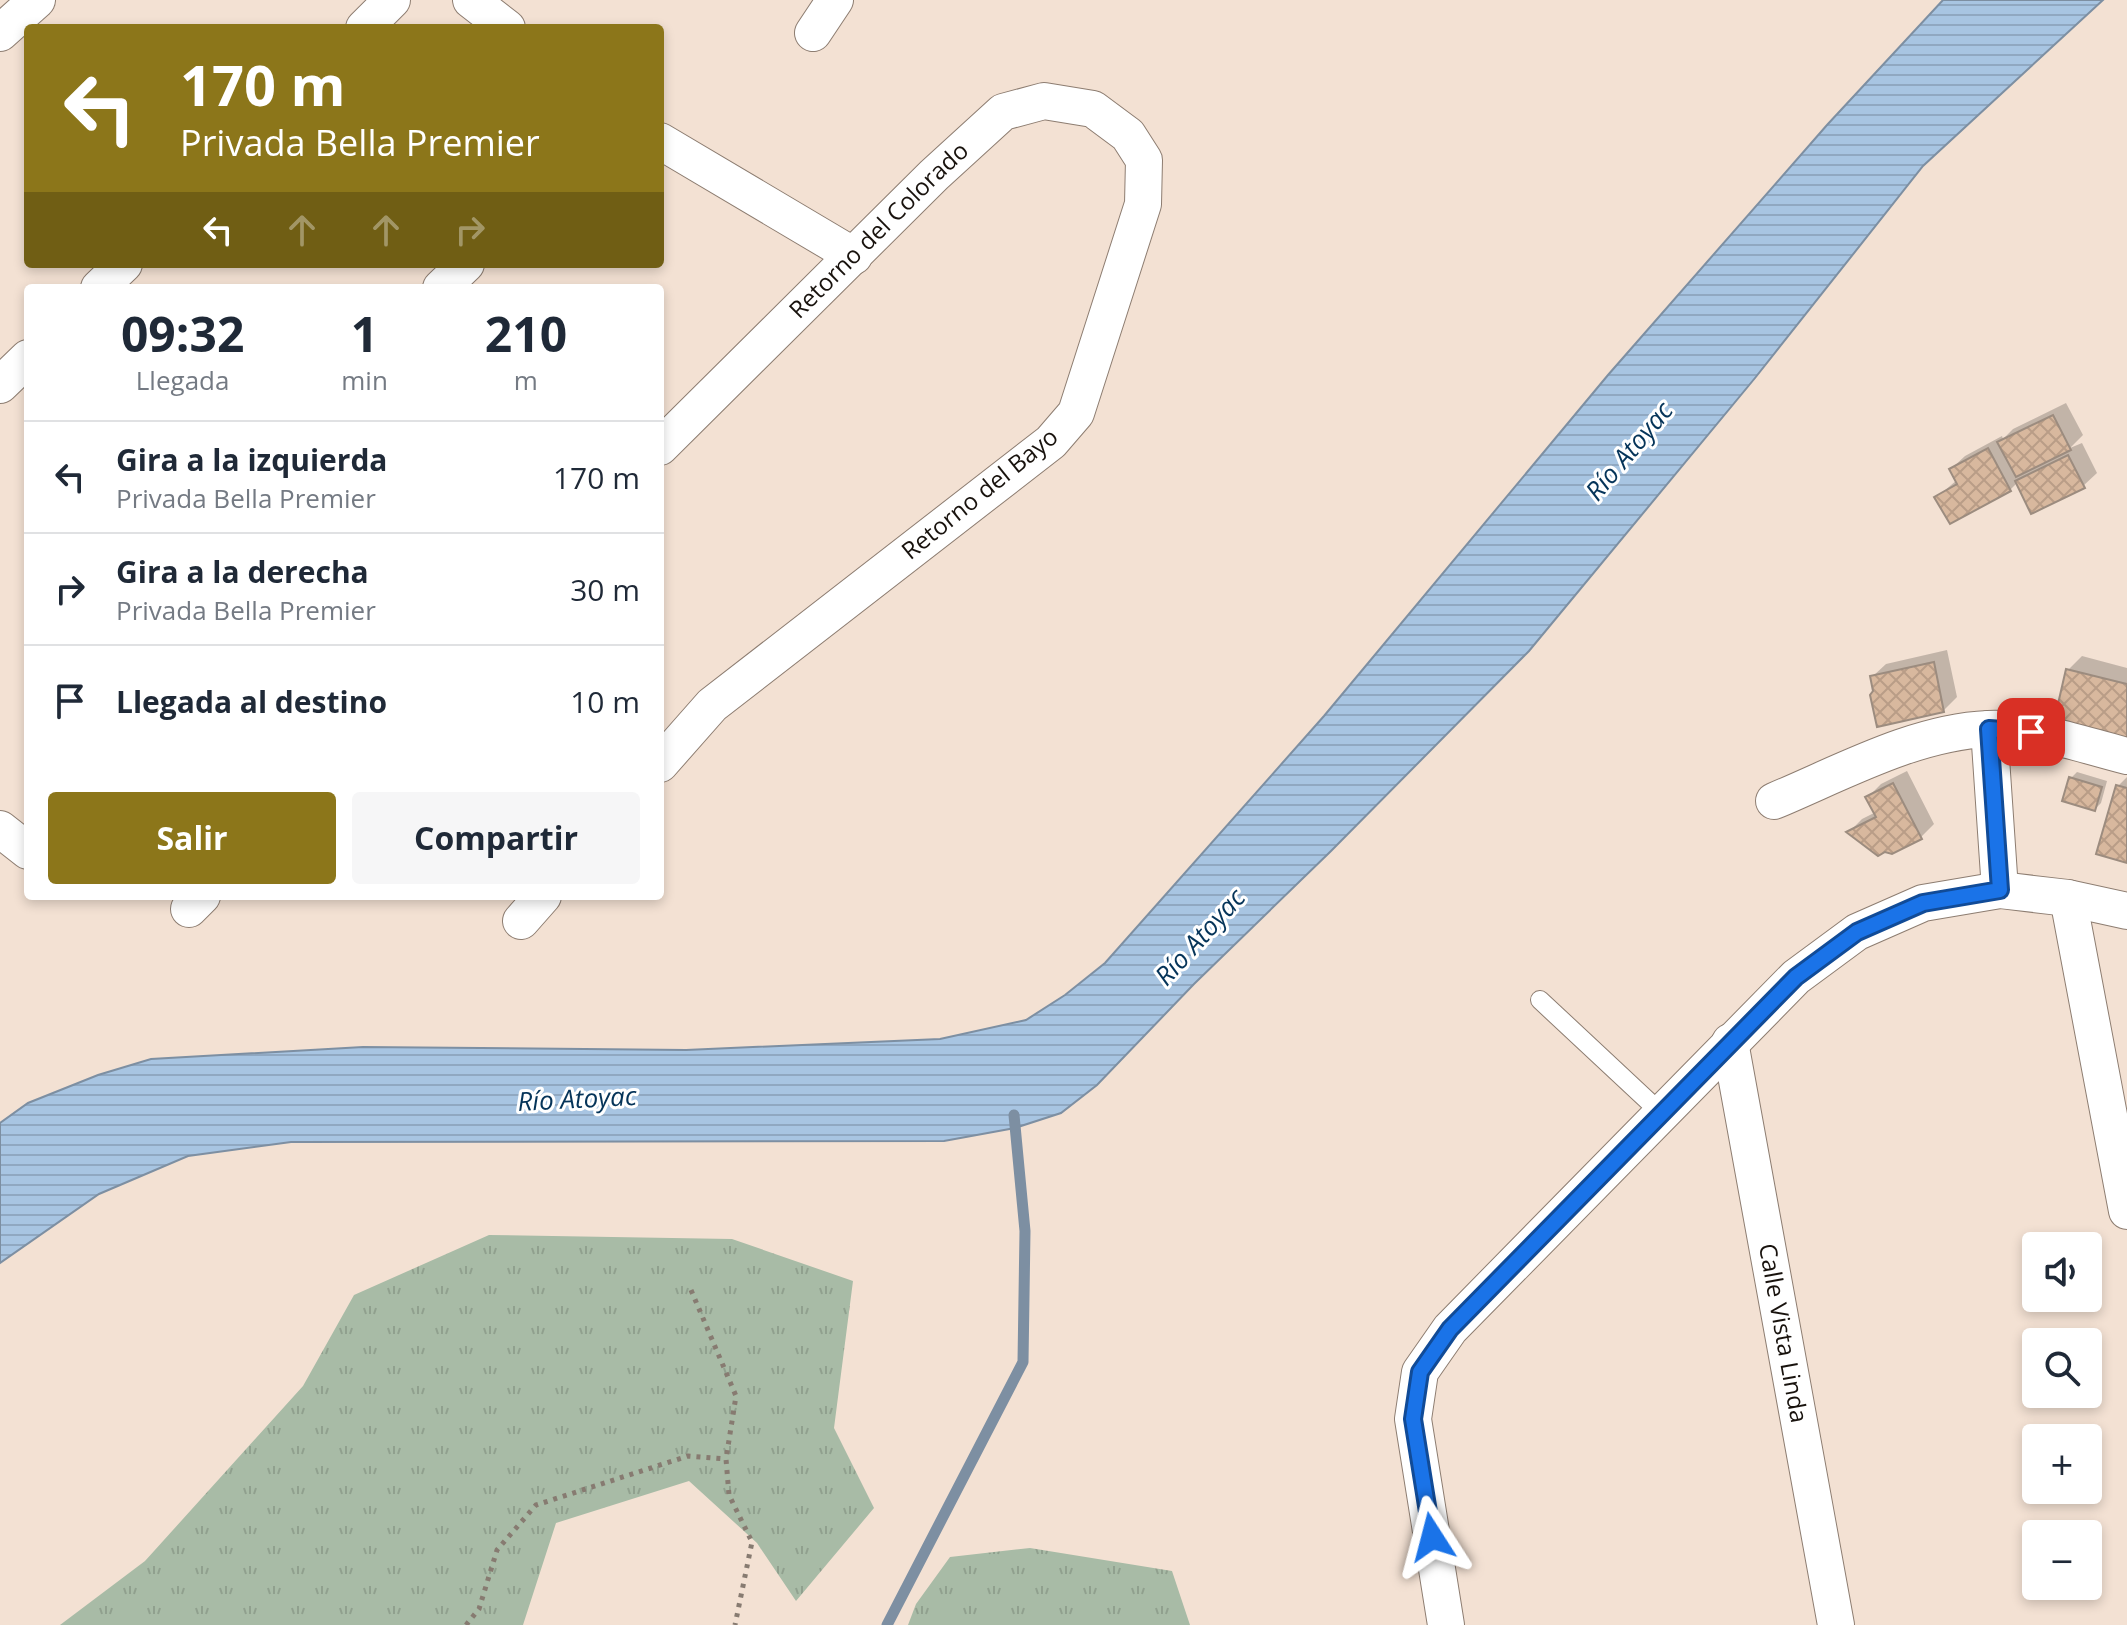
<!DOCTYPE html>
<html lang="es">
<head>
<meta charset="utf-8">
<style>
  :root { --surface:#fff; --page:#f6f6f7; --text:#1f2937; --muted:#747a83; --line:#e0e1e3; --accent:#8c761a }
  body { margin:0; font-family:"Open Sans",sans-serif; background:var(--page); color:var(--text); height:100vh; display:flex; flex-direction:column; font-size:30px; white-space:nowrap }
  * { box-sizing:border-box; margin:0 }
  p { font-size:26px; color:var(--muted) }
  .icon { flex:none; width:44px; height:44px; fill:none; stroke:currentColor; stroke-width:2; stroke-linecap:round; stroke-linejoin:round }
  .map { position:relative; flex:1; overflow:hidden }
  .side { position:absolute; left:24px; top:284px; width:640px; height:616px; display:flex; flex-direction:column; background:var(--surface); border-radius:8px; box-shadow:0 4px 12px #0003 }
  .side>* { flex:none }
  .banner { position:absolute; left:24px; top:24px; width:640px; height:244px; border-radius:8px; box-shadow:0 4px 12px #0003; background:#8c761a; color:#fff; overflow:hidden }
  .tools { position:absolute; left:2022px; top:1232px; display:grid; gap:16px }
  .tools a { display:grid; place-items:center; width:80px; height:80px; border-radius:8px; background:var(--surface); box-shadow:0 4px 12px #0003; font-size:40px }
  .pin { position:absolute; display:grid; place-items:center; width:68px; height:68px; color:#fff; margin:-34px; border-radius:16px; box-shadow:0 4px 12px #0006 }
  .me { position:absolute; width:88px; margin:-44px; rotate:351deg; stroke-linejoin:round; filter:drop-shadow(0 0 6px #0008) }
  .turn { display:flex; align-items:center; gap:28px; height:168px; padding:0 24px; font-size:36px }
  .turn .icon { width:104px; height:104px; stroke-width:2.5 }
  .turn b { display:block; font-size:56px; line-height:68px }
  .lanes { display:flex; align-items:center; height:76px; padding:0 24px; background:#0003; justify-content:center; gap:40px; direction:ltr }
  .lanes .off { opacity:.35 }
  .eta { display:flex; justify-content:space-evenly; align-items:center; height:136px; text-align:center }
  .eta b { font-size:48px; font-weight:700; line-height:56px }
  .button { display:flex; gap:16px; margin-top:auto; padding:16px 24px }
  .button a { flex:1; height:92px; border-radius:8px; background:var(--accent); color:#fff; font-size:32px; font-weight:700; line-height:92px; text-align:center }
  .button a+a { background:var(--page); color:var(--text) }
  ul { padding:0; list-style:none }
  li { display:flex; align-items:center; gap:24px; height:112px; padding:0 24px; border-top:2px solid var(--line) }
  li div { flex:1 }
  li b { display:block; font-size:30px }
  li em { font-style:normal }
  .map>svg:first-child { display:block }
  .grass { fill:url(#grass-tufts) }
  .water { fill:url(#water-rules); stroke:#7d8fa2; stroke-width:2 }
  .shadow { fill:#0003 }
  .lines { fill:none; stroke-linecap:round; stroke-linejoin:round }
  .stream { stroke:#7d8fa2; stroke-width:11 }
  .building { fill:url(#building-cross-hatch); stroke:#9c8c7f; stroke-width:2 }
  .service-casing { stroke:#8d7d71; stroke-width:20 }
  .minor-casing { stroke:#8d7d71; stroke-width:38 }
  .path { stroke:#877b71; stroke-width:5; stroke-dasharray:4 6; stroke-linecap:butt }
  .service { stroke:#fff; stroke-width:18 }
  .minor { stroke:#fff; stroke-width:36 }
  .route-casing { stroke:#114b97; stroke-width:20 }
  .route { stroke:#1a73e8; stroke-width:14 }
  .labels { text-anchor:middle; stroke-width:6; stroke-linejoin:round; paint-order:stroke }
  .street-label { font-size:24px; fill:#18120d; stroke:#fff }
  .water-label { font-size:26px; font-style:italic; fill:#053459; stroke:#fff }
</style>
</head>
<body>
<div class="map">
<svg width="2127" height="1625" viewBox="0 0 2127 1625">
  <defs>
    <pattern id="grass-tufts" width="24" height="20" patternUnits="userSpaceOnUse" patternTransform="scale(2)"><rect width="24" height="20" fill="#a8bba6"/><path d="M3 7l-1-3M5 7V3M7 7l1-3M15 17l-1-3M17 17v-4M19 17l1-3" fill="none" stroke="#90a08e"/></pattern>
    <pattern id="water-rules" width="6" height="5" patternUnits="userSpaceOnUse" patternTransform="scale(2)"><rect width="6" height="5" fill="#a8c5e2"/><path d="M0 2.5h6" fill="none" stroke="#90a8c1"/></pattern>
    <pattern id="building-cross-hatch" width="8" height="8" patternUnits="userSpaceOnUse" patternTransform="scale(2)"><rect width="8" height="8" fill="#d8b89e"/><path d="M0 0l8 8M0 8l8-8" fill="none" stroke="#b99d87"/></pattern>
  </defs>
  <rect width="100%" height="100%" fill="#f3e1d3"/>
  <path class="grass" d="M 489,1235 L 732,1239 L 853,1281 L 834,1428 L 874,1508 L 796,1601 L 757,1543 L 689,1481 L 556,1523 L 523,1625 L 60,1625 L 145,1561 L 303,1386 L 354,1295 Z
    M 1030,1548 L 1172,1571 L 1190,1625 L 908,1625 L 916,1604 L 950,1557 Z"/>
  <path class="water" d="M 1943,0 L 2103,0 L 1923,166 L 1755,378 L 1529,651 L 1331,851 L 1194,984 L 1097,1085 L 1061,1113 L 1015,1128 L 944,1141 L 291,1142 L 188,1156 L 99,1194 L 0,1263 L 0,1123 L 28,1103 L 98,1075 L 151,1059 L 363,1047 L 686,1050 L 940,1039 L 1026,1020 L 1065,995 L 1105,963 L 1324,716 L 1608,375 L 1827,125 Z"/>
  <path class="shadow" d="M 2066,403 L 2083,435 L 2070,448 L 2082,443 L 2097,473 L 2083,486 L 2018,482 L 2010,490 L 1937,497 L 1957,480 L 1951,469 L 1965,456 L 2002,436 L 2003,439 L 2013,429 Z
    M 1947,650 L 1957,697 L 1943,711 L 1875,692 L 1872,677 L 1886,664 Z
    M 2082,656 L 2127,668 L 2127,745 L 2068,670 Z
    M 1907,771 L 1934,824 L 1920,838 L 1849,832 L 1862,819 L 1876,812 L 1868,797 L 1881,784 Z
    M 2077,772 L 2107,781 L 2101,803 L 2095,809 L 2071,778 Z
    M 2127,777 L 2127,861 L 2118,786 Z"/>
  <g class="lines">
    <path class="stream" d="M 887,1625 L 1023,1362 L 1025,1231 L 1014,1115"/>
  </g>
  <path class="building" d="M 2053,415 L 2071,450 L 2016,477 L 1997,442 Z
    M 1988,448 L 2011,491 L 1950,524 L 1934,497 L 1957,484 L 1949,469 Z
    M 2068,455 L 2085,488 L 2031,514 L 2015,481 Z
    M 1934,662 L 1944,712 L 1877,727 L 1870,695 L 1873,691 L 1870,676 Z
    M 2066,669 L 2127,684 L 2127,747 L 2061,725 L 2063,717 L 2058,704 Z
    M 2069,777 L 2102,787 L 2095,811 L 2062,801 Z
    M 1893,783 L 1922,839 L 1892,854 L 1885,852 L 1878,856 L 1846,832 L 1876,817 L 1865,797 Z
    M 2116,785 L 2127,788 L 2127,863 L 2096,854 Z"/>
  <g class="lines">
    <g class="service-casing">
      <path id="service" d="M 1540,1000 L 1661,1113"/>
    </g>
    <g class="minor-casing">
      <g id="minor">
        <path d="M 471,0 L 507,28"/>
        <path d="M 364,28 L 392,0"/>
        <path d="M 0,33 L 37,0"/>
        <path d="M 813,33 L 835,0"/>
        <path d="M 660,141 L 854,256"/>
        <path d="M 99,288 L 124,264"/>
        <path d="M 441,288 L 466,264"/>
        <path d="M 0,385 L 28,358"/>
        <path id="s1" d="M 660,447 L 934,175 L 1003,112 L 1044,101 L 1093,109 L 1128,135 L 1144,160 L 1143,204 L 1076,413 L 1051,442 L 712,705 L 660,764"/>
        <path d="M 1989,729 L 2000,890"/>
        <path d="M 1774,801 C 1841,773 1915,732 1988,729 C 2035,727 2083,745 2127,756"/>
        <path d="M 0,829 L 28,851"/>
        <path d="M 2068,898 L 2127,1211"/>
        <path d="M 189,909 L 202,896"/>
        <path d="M 521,921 L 543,896"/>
        <path id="s2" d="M 1730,1042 L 1836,1625"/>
        <path d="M 1446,1625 L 1413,1419 L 1420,1372 L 1450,1329 L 1796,977 L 1857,932 L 1923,903 L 2000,890 L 2068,898 L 2127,911"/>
      </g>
    </g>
    <path class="path" d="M 691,1290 L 736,1396 L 726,1459 L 729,1495 L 752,1542 L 735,1625
      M 466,1625 L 479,1609 L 497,1550 L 536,1505 L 688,1456 L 726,1459"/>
    <use href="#service" class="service"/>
    <use href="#minor" class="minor"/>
  </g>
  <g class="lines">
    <g class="route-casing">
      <path id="route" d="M 1432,1537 L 1413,1419 L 1420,1372 L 1450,1329 L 1796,977 L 1857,932 L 1923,903 L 2000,890 L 1989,729 L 2031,732"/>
    </g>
    <use href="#route" class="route"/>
  </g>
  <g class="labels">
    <g class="street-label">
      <text dy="8" stroke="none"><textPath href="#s1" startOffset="308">Retorno del Colorado</textPath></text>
      <text transform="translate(980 494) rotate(-39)" y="8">Retorno del Bayo</text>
      <text dy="8" stroke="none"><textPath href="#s2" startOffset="296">Calle Vista Linda</textPath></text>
    </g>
    <g class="water-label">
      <text transform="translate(1629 451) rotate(-50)" y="9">Río Atoyac</text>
      <text transform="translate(1200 937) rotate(-48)" y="9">Río Atoyac</text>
      <text transform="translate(577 1099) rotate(-3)" y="9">Río Atoyac</text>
    </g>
  </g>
</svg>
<div class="tools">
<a><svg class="icon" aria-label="sound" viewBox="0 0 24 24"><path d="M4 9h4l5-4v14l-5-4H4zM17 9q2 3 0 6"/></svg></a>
<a><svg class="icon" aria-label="search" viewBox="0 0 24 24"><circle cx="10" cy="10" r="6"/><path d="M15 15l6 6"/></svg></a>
<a>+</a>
<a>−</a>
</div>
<div class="pin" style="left:2031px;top:732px;background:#d93025"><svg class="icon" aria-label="arrive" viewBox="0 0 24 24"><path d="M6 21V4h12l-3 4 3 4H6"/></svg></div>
<svg class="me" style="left:1432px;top:1537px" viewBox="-20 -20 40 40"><path d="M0-17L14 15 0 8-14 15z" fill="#1a73e8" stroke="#fff" stroke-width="4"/></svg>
<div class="banner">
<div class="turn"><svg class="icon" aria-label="left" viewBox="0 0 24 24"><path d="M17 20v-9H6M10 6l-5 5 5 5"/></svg><div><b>170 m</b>Privada Bella Premier</div></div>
<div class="lanes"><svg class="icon" aria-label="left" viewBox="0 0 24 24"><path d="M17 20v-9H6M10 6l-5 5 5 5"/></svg><svg class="icon off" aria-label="ahead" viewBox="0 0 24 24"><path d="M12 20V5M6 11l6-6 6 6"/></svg><svg class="icon off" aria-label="ahead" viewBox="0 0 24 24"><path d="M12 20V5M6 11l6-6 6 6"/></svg><svg class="icon off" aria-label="right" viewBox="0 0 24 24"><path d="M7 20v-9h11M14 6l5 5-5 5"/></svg></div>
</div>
<section class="side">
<div class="eta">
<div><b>09:32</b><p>Llegada</p></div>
<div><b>1</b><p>min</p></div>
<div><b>210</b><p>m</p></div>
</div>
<ul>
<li><svg class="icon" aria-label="left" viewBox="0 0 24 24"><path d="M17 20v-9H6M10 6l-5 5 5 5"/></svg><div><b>Gira a la izquierda</b><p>Privada Bella Premier</p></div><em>170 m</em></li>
<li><svg class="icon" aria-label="right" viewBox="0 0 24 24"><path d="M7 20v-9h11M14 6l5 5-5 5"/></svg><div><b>Gira a la derecha</b><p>Privada Bella Premier</p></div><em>30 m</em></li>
<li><svg class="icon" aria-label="arrive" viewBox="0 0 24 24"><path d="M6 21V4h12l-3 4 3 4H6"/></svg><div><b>Llegada al destino</b></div><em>10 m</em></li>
</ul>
<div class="button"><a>Salir</a><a>Compartir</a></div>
</section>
</div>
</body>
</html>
